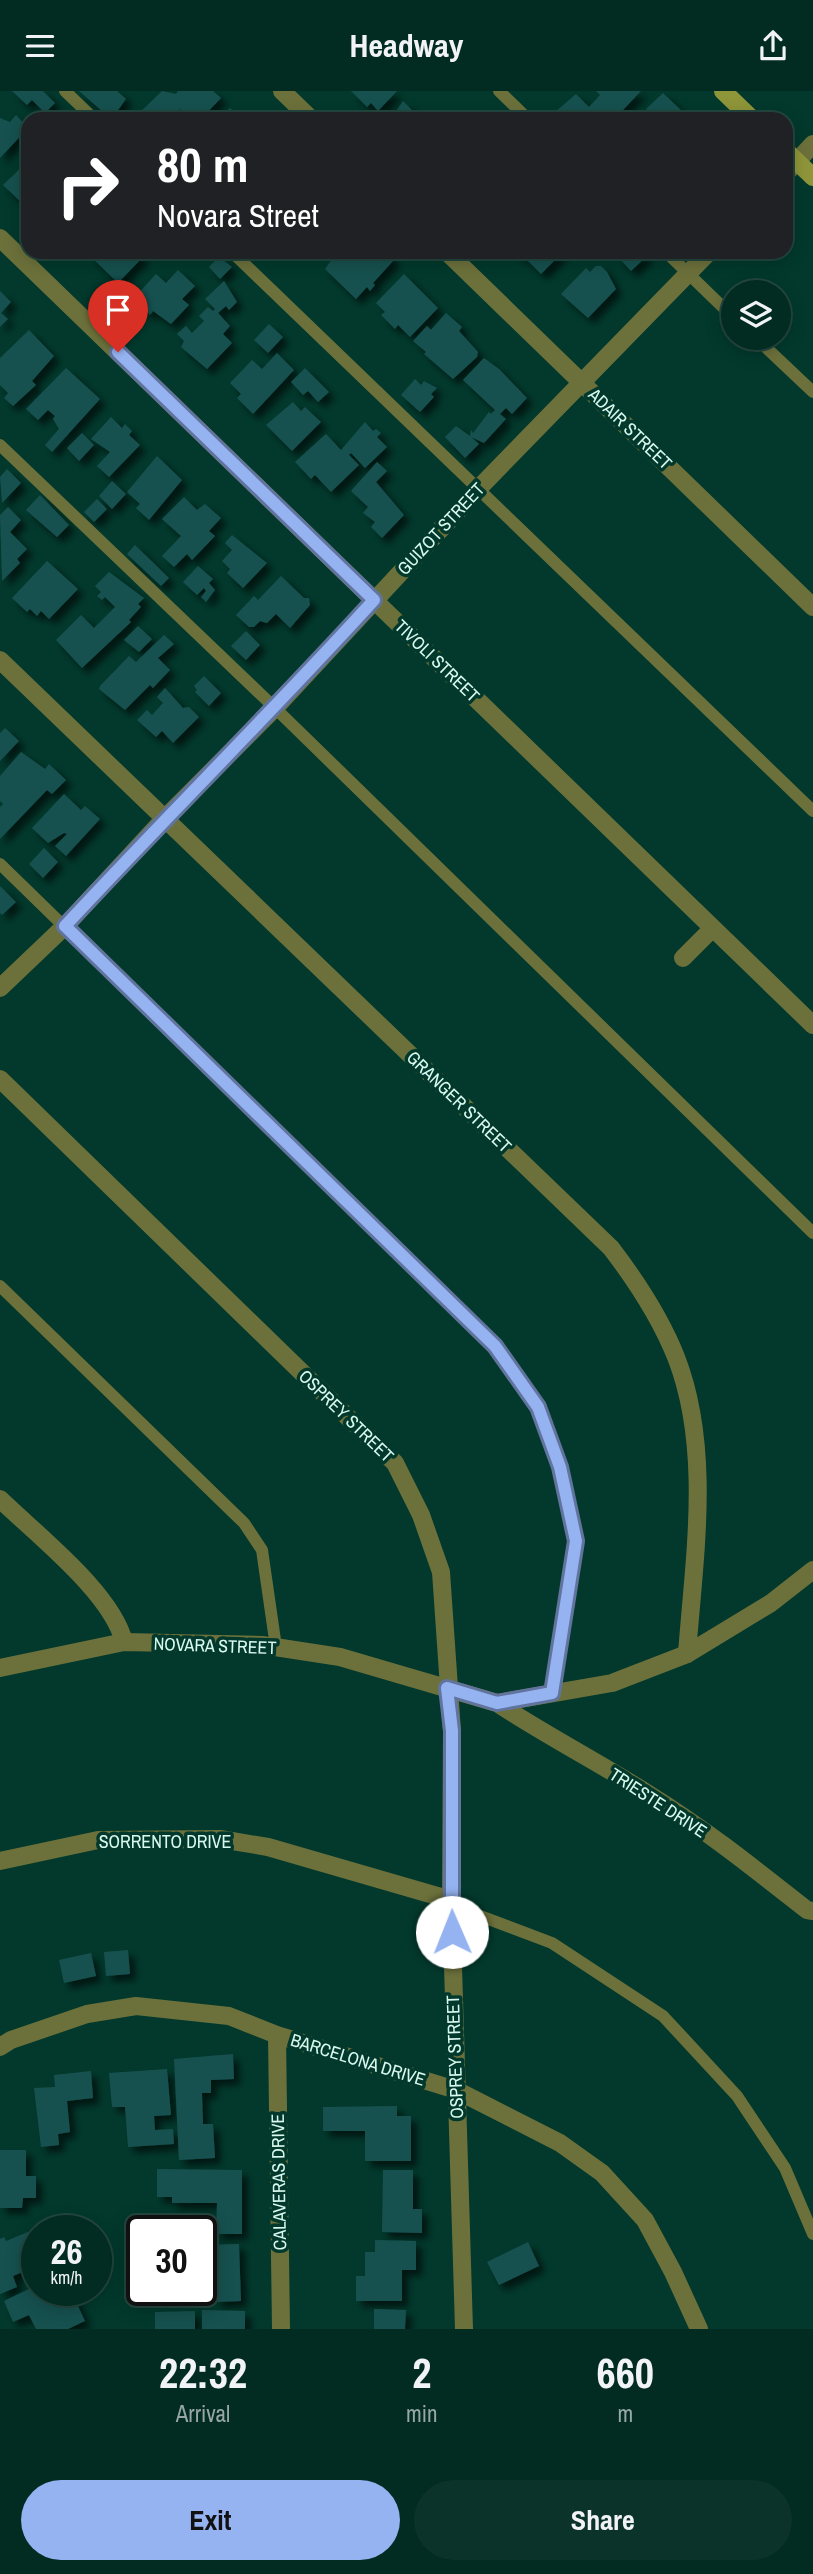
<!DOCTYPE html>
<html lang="en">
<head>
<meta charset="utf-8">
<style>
  :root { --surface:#022b21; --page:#0c332a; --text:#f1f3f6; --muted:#96a7a5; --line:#23473f; --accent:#95b2f1 }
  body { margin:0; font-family:"Archivo Narrow",sans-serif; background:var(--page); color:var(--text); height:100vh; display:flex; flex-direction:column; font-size:26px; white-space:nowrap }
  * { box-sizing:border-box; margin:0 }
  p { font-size:23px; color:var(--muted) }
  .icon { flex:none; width:38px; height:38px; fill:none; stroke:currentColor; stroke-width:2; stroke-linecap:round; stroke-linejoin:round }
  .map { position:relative; height:2238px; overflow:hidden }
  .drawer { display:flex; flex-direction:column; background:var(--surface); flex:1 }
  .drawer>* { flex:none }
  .guide { position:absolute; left:21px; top:21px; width:772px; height:147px; border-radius:21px; box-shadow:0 4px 18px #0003,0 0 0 2px var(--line); background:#202124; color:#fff; overflow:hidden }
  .controls { position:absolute; left:721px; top:189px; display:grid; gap:14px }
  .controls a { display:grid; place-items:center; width:70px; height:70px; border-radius:50%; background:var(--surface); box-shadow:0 4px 18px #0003,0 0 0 2px var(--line); font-size:35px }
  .speed { position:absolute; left:21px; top:2124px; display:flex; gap:14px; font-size:35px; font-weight:700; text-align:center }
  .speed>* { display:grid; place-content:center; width:91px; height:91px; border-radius:50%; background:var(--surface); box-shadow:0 4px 18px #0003,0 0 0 2px var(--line); line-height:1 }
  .speed small { font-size:18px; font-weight:400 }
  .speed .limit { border:4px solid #111; border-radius:10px; background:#fff; color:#111 }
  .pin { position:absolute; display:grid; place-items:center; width:60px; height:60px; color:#fff; margin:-72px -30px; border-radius:50% 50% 50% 0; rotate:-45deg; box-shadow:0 0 7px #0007 }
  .pin .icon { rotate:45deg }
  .me { position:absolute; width:77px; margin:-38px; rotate:359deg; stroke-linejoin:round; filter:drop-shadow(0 0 5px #0008) }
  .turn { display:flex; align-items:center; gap:24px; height:147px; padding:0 21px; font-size:32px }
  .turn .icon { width:91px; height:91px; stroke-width:2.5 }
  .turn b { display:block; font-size:49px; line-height:60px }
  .eta { display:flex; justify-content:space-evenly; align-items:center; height:119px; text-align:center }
  .eta b { font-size:42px; font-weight:800; line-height:49px }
  .button { display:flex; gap:14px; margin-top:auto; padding:14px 21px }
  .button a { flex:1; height:80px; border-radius:42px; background:var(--accent); color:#111; font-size:28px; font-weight:800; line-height:80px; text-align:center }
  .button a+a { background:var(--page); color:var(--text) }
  header { display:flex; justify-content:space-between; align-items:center; height:91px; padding:0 21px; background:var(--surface); font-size:32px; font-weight:800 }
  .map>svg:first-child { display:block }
  .building { fill:#185150; filter:url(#shadow) }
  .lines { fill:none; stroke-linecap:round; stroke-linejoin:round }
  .service { stroke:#6c713b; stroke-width:12 }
  .minor { stroke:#6c713b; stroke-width:18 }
  .tertiary { stroke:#6c713b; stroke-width:18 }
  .secondary { stroke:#8f9539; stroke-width:18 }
  .route-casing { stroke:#61749d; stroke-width:18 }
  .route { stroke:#95b2f1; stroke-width:12 }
  .labels { text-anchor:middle; stroke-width:7; stroke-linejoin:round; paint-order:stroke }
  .street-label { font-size:18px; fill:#d9f9ee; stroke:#02392c }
</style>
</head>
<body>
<header><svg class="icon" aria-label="menu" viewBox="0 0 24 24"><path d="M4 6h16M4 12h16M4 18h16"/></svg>Headway<svg class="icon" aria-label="share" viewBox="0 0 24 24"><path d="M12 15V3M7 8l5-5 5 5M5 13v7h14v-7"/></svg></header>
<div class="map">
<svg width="813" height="2238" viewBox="0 0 813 2238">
  <defs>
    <filter id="shadow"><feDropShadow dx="6" dy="6" stdDeviation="3.5" flood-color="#0009"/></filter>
  </defs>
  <rect width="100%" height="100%" fill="#02392c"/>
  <path class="building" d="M 12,0 L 43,0 L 55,12 L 45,22 L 32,9 L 27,14 Z
    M 79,0 L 117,0 L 126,8 L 116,22 L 120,25 L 111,28 Z
    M 162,0 L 176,3 L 178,0 L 213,0 L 221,7 L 201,28 L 190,28 L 180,18 L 171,28 L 141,28 L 137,24 Z
    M 351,0 L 397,0 L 378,20 L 371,12 L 367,16 Z
    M 596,0 L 641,0 L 623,19 L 625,21 L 614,28 L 608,28 L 602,22 L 599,25 L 601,28 L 552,28 L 556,24 L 554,22 L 576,3 L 589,16 L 600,4 Z
    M 663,2 L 682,20 L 679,23 L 684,28 L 648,28 L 652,24 L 646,18 Z
    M 403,10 L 418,25 L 423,26 L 391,28 Z
    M 230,17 L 241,28 L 219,28 Z
    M 16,24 L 28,37 L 0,67 L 0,27 L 10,31 Z
    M 28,70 L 28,108 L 23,113 L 3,94 Z
    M 94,161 L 138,161 L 143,166 L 118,192 L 90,165 Z
    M 337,161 L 386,161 L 394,169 L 373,192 L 375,194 L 370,200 L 367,196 L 356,208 L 325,178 Z
    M 514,161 L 563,161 L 541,183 L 522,164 L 520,166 Z
    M 623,161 L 645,161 L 646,166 L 631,180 L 618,166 Z
    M 219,166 L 232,176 L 220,188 L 209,176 Z
    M 596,175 L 601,175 L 607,181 L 616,198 L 588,227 L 561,203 L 586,177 L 590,181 Z
    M 178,179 L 195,195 L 182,208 L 189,214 L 171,233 L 153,220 L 150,224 L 133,208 L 156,183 L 166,192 Z
    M 404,183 L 438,217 L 410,246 L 398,234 L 395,238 L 381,224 L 385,221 L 376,212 Z
    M 224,190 L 237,211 L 229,219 L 226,215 L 218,222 L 230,235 L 223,243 L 232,252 L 207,278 L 181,256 L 184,250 L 177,243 L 186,235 L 192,242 L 204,230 L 199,225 L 208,216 L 213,220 L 215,218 L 205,208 Z
    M 0,200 L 11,211 L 1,222 L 8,228 L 0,236 Z
    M 446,222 L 462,236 L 459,240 L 478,261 L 477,266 L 453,288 L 424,263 L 426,261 L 413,250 L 427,235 L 431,239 Z
    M 269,233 L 283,246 L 268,262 L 254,249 Z
    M 29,239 L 54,265 L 32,290 L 36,294 L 13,315 L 4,307 L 8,302 L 0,294 L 0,267 Z
    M 277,262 L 294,279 L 253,323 L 237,307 L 241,303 L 230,292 L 252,269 L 262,278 Z
    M 484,267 L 499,278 L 527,307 L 512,323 L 506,317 L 500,323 L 506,328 L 484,352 L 471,346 L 479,353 L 465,367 L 445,346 L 456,335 L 470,345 L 471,339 L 473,342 L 489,321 L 491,323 L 495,319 L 463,289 Z
    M 66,277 L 100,308 L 52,361 L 45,354 L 59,338 L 53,328 L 55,325 L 48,319 L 38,329 L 26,318 Z
    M 305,277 L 329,301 L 318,311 L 308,300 L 303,304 L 291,291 Z
    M 415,288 L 421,294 L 424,290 L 437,297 L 431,303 L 434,306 L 420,321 L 401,304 Z
    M 293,311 L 301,320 L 305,316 L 321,331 L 292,360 L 266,334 Z
    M 111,326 L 122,337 L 125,333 L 132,340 L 129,344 L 140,354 L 109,386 L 97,375 L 110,361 L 91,348 Z
    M 365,331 L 373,340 L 376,338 L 381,342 L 377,346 L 387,356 L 365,377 L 351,362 L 349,364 L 359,374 L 331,401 L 315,384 L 311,388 L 295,371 L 326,343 L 341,359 Z
    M 82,342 L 94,354 L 79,370 L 67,357 Z
    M 157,365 L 182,389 L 149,429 L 136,417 L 140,413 L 127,401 Z
    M 377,371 L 387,380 L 376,391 L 404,424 L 382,447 L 371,436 L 375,431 L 363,422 L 368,416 L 351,400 Z
    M 7,378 L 21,392 L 2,412 L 0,386 Z
    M 112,390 L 126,403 L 112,418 L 99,405 Z
    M 40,404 L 69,434 L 57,446 L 26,419 Z
    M 184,406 L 197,419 L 205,413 L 221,427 L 209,440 L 215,445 L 192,469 L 187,463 L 174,476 L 162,465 L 181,445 L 162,428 Z
    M 97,408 L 107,418 L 94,431 L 84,421 Z
    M 8,416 L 21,429 L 10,441 L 27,458 L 17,468 L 20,472 L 2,490 L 0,424 Z
    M 232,444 L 267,472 L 243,497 L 227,482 L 230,478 L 222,470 L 232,459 L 225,452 Z
    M 135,454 L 169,487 L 161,495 L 127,463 Z
    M 47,470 L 78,498 L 49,528 L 41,520 L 37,525 L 30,518 L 27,521 L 12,507 Z
    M 198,475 L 213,488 L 209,492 L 215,499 L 206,511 L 201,506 L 206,500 L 204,497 L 197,504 L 183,491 Z
    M 109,481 L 144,507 L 138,513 L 141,516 L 129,529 L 131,531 L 82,577 L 56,549 L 81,524 L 94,537 L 115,516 L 105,506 L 102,509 L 97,505 L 101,501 L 95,495 Z
    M 281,485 L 304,507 L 309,507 L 310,514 L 290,537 L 276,523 L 267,532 L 260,530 L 254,536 L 249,536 L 236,524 L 254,505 L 258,509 Z
    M 138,535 L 152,548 L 139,561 L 124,549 Z
    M 246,540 L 260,554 L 246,569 L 231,555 Z
    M 164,544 L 174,553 L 158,567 L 170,579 L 153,597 L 150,594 L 125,619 L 99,598 L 100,595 L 129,565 L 136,571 Z
    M 204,585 L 221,602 L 209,615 L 195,601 L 197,599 L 194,595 Z
    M 165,597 L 183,617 L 189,616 L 199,626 L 173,652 L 162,640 L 156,646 L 137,629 L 147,619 L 152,624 L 163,612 L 157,606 Z
    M 5,637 L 19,650 L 0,670 L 0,642 Z
    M 21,661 L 45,678 L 49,673 L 66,689 L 52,703 L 47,699 L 0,748 L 0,716 L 3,713 L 0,710 L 0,685 Z
    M 64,703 L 81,719 L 85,715 L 100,728 L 66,765 L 55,755 L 67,743 L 64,742 L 48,752 L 32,737 Z
    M 44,757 L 58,771 L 43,787 L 29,773 Z
    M 0,795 L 16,811 L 2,824 L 0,822 Z
    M 128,1859 L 130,1883 L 106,1885 L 104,1861 Z
    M 91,1862 L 96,1885 L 64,1892 L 59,1869 Z
    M 233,1963 L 234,1988 L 211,1989 L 211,2002 L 202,2002 L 203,2033 L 213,2033 L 215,2067 L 179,2069 L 174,1968 Z
    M 167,1978 L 171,2024 L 154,2025 L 155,2039 L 173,2038 L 174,2053 L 128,2056 L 125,2016 L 112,2016 L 109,1982 Z
    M 91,1980 L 93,2007 L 67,2010 L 70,2041 L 58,2043 L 59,2054 L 41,2056 L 34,1997 L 55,1996 L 54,1984 Z
    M 397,2015 L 397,2025 L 411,2025 L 411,2070 L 365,2070 L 365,2040 L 323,2040 L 323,2016 Z
    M 0,2059 L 26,2059 L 26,2085 L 36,2085 L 36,2107 L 23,2107 L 22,2117 L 0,2117 Z
    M 157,2078 L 242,2079 L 242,2143 L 216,2143 L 217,2112 L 172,2112 L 172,2106 L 157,2106 Z
    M 383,2079 L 413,2079 L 413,2118 L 422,2118 L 422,2142 L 382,2141 Z
    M 50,2132 L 54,2140 L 37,2140 L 37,2175 L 13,2185 L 17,2196 L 0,2203 L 0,2148 L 4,2146 L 6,2150 Z
    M 375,2149 L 416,2150 L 416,2179 L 402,2179 L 402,2210 L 356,2210 L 356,2185 L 365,2185 L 365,2161 L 375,2161 Z
    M 528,2151 L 539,2175 L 499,2194 L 487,2171 Z
    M 239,2153 L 241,2210 L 216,2211 L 216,2195 L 201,2196 L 201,2154 Z
    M 37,2194 L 37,2200 L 71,2200 L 85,2230 L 68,2238 L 36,2238 L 29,2224 L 13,2231 L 4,2210 Z
    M 374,2218 L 406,2219 L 405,2238 L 374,2238 Z
    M 202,2219 L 245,2220 L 245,2238 L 202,2238 Z
    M 195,2220 L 195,2238 L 155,2238 L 155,2221 Z"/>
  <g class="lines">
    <path class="service" d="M 65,0 L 94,28
      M 499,0 L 528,28
      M 232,161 L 813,720
      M 666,161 L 733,226
      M 756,247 L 813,301
      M 0,354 L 275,617 L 813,1142
      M 0,773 L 495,1255 L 538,1316 L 560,1375 L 577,1450 L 552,1602
      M 0,1195 L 244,1432 L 262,1459 L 276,1556
      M 451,1814 L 552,1852 L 663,1925 L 737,2005 L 785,2077 L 813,2143"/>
    <path class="minor" d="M 282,0 L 311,28
      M 786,82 L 813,53
      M 0,147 L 813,934
      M 447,161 L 813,516
      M 0,569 L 611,1157 C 637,1191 660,1226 676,1266 C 712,1358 694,1467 687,1563
      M 683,867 L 713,837
      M 0,897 L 65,835 L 164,728 L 275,617 L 478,398 L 709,161
      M 0,988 L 395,1372 L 421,1424 L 441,1481 L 452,1640 L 451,1809 L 464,2238
      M 0,1408 C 38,1445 112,1502 124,1551
      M 0,1770 L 98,1749 L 220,1748 L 268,1756 L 451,1809
      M 277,1944 L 281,2238
      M 0,1956 L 11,1949 L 87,1923 L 136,1915 L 229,1925 L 277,1944 L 456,1999 L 560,2052 L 602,2082 L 645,2129 L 673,2181 L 699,2238"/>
    <path class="tertiary" d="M 0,1577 L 124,1551 L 262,1554 L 340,1566 L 497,1612 L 612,1592 L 687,1563 L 771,1512 L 813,1479
      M 497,1612 C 547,1645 600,1672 650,1704 C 705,1738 756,1779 807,1819 L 813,1820"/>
    <path class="secondary" d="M 723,0 L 752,28
      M 786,60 L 813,86"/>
  </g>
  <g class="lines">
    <g class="route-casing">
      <path id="route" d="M 118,261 L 374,509 C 273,620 167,725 65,835 L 495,1255 L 538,1316 L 560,1376 L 576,1450 L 552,1602 L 497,1612 L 447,1597 L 452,1640 L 452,1841"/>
    </g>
    <use href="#route" class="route"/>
  </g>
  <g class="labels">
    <g class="street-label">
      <text transform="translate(630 338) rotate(44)" y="6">ADAIR STREET</text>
      <text transform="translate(441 438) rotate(-47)" y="6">GUIZOT STREET</text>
      <text transform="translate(437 570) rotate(44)" y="6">TIVOLI STREET</text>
      <text transform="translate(459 1011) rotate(44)" y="6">GRANGER STREET</text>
      <text transform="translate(346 1325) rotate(44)" y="6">OSPREY STREET</text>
      <text transform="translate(215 1555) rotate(2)" y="6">NOVARA STREET</text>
      <text transform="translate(658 1712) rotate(33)" y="6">TRIESTE DRIVE</text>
      <text x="165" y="1757">SORRENTO DRIVE</text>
      <text transform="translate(455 1966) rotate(-92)" y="6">OSPREY STREET</text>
      <text transform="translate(358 1969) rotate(17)" y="6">BARCELONA DRIVE</text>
      <text transform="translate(279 2091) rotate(-91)" y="6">CALAVERAS DRIVE</text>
    </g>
  </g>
</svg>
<div class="controls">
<a><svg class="icon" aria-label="layers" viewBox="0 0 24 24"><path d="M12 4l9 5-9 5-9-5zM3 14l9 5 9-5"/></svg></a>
</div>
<div class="speed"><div>26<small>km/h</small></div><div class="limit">30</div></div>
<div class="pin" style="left:118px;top:261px;background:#d93025"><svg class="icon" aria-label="arrive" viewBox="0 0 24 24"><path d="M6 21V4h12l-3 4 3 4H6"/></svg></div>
<svg class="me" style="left:452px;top:1841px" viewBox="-20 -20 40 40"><circle r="19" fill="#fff"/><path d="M0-13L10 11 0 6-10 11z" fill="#95b2f1"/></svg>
<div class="guide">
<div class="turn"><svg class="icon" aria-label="right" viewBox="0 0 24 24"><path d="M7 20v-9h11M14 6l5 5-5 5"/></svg><div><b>80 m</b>Novara Street</div></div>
</div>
</div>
<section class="drawer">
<div class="eta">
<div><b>22:32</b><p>Arrival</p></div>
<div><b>2</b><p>min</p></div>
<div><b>660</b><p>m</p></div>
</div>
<div class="button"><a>Exit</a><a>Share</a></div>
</section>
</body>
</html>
